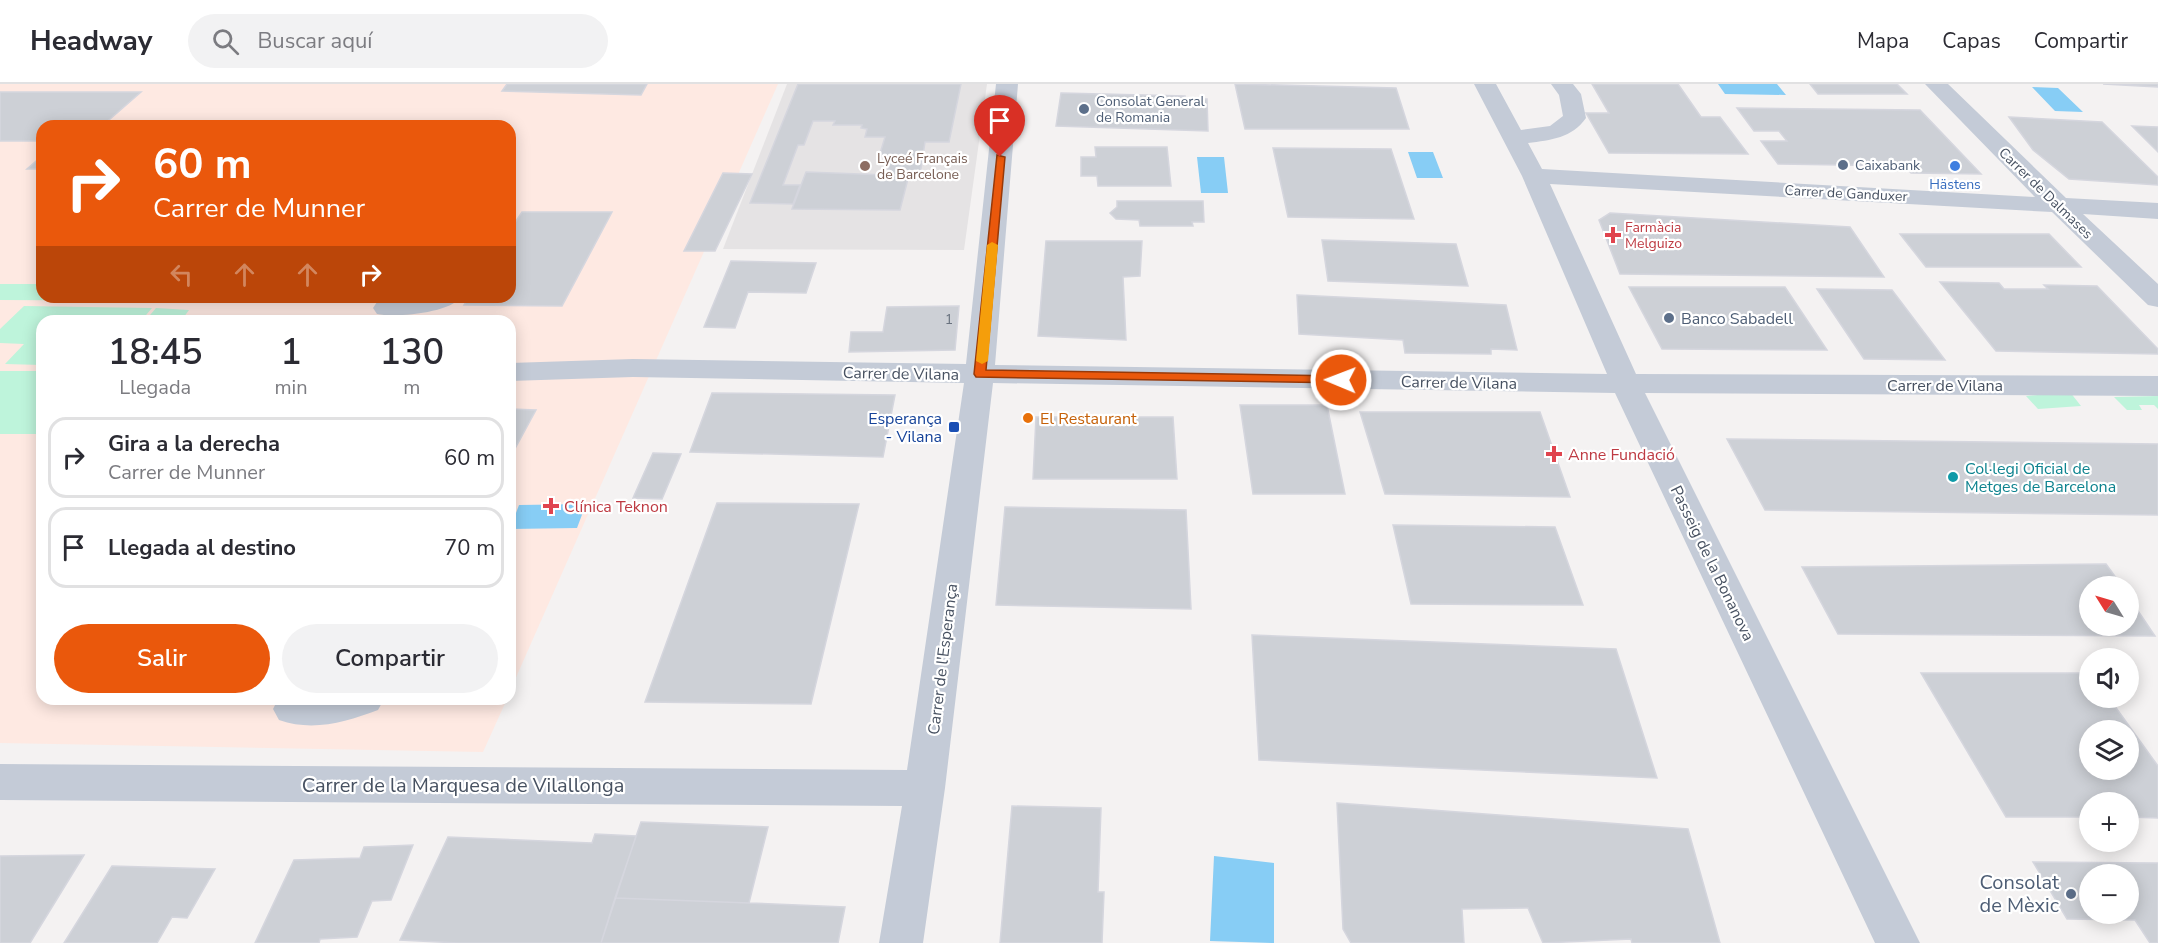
<!DOCTYPE html>
<html lang="es">
<head>
<meta charset="utf-8">
<style>
  :root { --surface:#fff; --page:#f2f2f3; --text:#2b2b33; --muted:#7c7c81; --line:#e1e1e2; --accent:#ea580c }
  body { margin:0; font-family:"Nunito Sans",sans-serif; background:var(--page); color:var(--text); height:100vh; display:flex; flex-direction:column; font-size:22px; white-space:nowrap }
  * { box-sizing:border-box; margin:0 }
  p { font-size:20px; color:var(--muted) }
  .icon { flex:none; width:33px; height:33px; fill:none; stroke:currentColor; stroke-width:2; stroke-linecap:round; stroke-linejoin:round }
  .map { position:relative; flex:1; overflow:hidden }
  .details { position:absolute; left:36px; top:231px; width:480px; height:390px; display:flex; flex-direction:column; background:var(--surface); border-radius:18px; box-shadow:0 3px 15px #0003 }
  .details>* { flex:none }
  .top-card { position:absolute; left:36px; top:36px; width:480px; height:183px; border-radius:18px; box-shadow:0 3px 15px #0003; background:#ea580c; color:#fff; overflow:hidden }
  .needle { width:39px; rotate:307deg }
  .tools { position:absolute; left:2079px; top:492px; display:grid; gap:12px }
  .tools a { display:grid; place-items:center; width:60px; height:60px; border-radius:50%; background:var(--surface); box-shadow:0 3px 15px #0003; font-size:30px }
  .pin { position:absolute; display:grid; place-items:center; width:51px; height:51px; color:#fff; margin:-62px -26px; border-radius:50% 50% 50% 0; rotate:-45deg; box-shadow:0 0 6px #0007 }
  .pin .icon { rotate:45deg }
  .me { position:absolute; width:66px; margin:-33px; rotate:271deg; stroke-linejoin:round; filter:drop-shadow(0 0 4px #0008) }
  .turn { display:flex; align-items:center; gap:21px; height:126px; padding:0 18px; font-size:27px }
  .turn .icon { width:78px; height:78px; stroke-width:2.5 }
  .turn b { display:block; font-size:42px; line-height:51px }
  .lanes { display:flex; align-items:center; height:57px; padding:0 18px; background:#0003; justify-content:center; gap:30px; direction:ltr }
  .lanes .off { opacity:.35 }
  .eta { display:flex; justify-content:space-evenly; align-items:center; height:102px; text-align:center }
  .eta b { font-size:36px; font-weight:600; line-height:42px }
  .action { display:flex; gap:12px; margin-top:auto; padding:12px 18px }
  .action a { flex:1; height:69px; border-radius:36px; background:var(--accent); color:#fff; font-size:24px; font-weight:600; line-height:69px; text-align:center }
  .action a+a { background:var(--page); color:var(--text) }
  ul { padding:0; list-style:none }
  li { display:flex; align-items:center; gap:18px; height:81px; margin:0 12px 9px; padding:0 6px; border:3px solid var(--line); border-radius:18px }
  li div { flex:1 }
  li b { display:block; font-size:22px }
  li em { font-style:normal }
  header { display:flex; align-items:center; gap:36px; box-sizing:border-box; height:84px; padding:0 30px; background:var(--surface); border-bottom:2px solid var(--line) }
  header strong { font-size:28px }
  nav { display:flex; gap:33px; margin-inline-start:auto; font-size:21px }
  .search { width:420px; height:54px; background:var(--page); display:flex; align-items:center; gap:15px; box-sizing:border-box; padding:0 21px; border-radius:33px; color:var(--muted); font-size:22px }
  .map>svg:first-child { display:block }
  .education { fill:#e5e3e4 }
  .medical { fill:#fee9e2; fill-rule:evenodd }
  .green { fill:#bef4db }
  .water { fill:#87cdf5 }
  .building { fill:#cdd0d6; stroke:#d5d6de; stroke-width:1.5; fill-rule:evenodd }
  .lines { fill:none; stroke-linecap:round; stroke-linejoin:round }
  .minor { fill:#c4cbd7; fill-rule:evenodd }
  .route { fill:#ea580c; stroke:#983908; stroke-width:1.5 }
  .slow { fill:#f59e0b }
  .service-dot { fill:#5c6f8a; stroke:#fff; stroke-width:2 }
  .education-dot { fill:#8d6e63; stroke:#fff; stroke-width:2 }
  .shop-dot { fill:#3f7fe0; stroke:#fff; stroke-width:2 }
  .health-dot { fill:#e0444e; stroke:#fff; stroke-width:2 }
  .food-dot { fill:#e8710a; stroke:#fff; stroke-width:2 }
  .transit-dot { fill:#1a4fb4; stroke:#fff; stroke-width:2 }
  .culture-dot { fill:#0f9aa8; stroke:#fff; stroke-width:2 }
  .labels { text-anchor:middle; stroke-width:4.5; stroke-linejoin:round; paint-order:stroke }
  .far-service-label { font-size:14px; fill:#4e5e75; stroke:#fff; text-anchor:start }
  .far-education-label { font-size:14px; fill:#785e54; stroke:#fff; text-anchor:start }
  .far-shop-label { font-size:14px; fill:#366cbe; stroke:#fff }
  .far-street-label { font-size:14px; fill:#475161; stroke:#fff }
  .far-health-label { font-size:14px; fill:#be3a42; stroke:#fff; text-anchor:start }
  .number-label { font-size:14px; fill:#68717e }
  .service-label { font-size:16px; fill:#4e5e75; stroke:#fff; text-anchor:start }
  .street-label { font-size:16px; fill:#475161; stroke:#fff }
  .transit-label { font-size:16px; fill:#164399; stroke:#fff; text-anchor:end }
  .food-label { font-size:16px; fill:#c56008; stroke:#fff; text-anchor:start }
  .health-label { font-size:16px; fill:#be3a42; stroke:#fff; text-anchor:start }
  .culture-label { font-size:16px; fill:#0d838f; stroke:#fff; text-anchor:start }
  .near-street-label { font-size:20px; fill:#475161; stroke:#fff }
  .near-service-label { font-size:20px; fill:#4e5e75; stroke:#fff; text-anchor:end }
</style>
</head>
<body>
<header>
<strong>Headway</strong>
<div class="search"><svg class="icon" aria-label="search" viewBox="0 0 24 24"><circle cx="10" cy="10" r="6"/><path d="M15 15l6 6"/></svg>Buscar aquí</div>
<nav><a>Mapa</a><a>Capas</a><a>Compartir</a></nav>
</header>
<div class="map">
<svg width="2158" height="859" viewBox="0 0 2158 859">
  <rect width="100%" height="100%" fill="#f4f2f2"/>
  <path class="education" d="M 787,0 L 987,0 L 964,166 L 723,165 Z"/>
  <path class="medical" d="M 0,0 L 778,0 L 510,607 L 510,237 L 42,237 L 42,615 L 507,615 L 483,668 L 0,659 ZM 42,42 L 510,42 L 510,213 L 42,213 Z"/>
  <path class="green" d="M 0,200 L 42,200 L 42,213 L 200,213 L 186,217 L 0,216 Z
    M 24,222 L 152,224 L 141,237 L 42,237 L 42,281 L 5,280 L 24,260 L 0,259 L 0,245 Z
    M 156,224 L 189,226 L 181,237 L 145,237 Z
    M 0,287 L 42,287 L 42,345 L 38,350 L 0,350 Z
    M 2070,308 L 2081,322 L 2038,325 L 2026,312 Z
    M 2158,312 L 2158,325 L 2154,321 L 2139,321 L 2142,326 L 2127,326 L 2114,313 Z"/>
  <path class="water" d="M 1718,0 L 1777,0 L 1786,11 L 1725,10 Z
    M 2032,3 L 2058,4 L 2083,28 L 2055,27 Z
    M 1408,68 L 1433,68 L 1443,94 L 1417,94 Z
    M 1197,73 L 1224,73 L 1228,109 L 1201,109 Z
    M 586,420 L 577,444 L 510,445 L 519,421 Z
    M 1214,772 L 1274,779 L 1274,859 L 1210,857 Z"/>
  <path class="building" d="M 507,0 L 647,0 L 641,11 L 502,7 Z
    M 798,0 L 961,0 L 949,58 L 925,58 L 920,91 L 887,91 L 891,73 L 879,73 L 885,53 L 865,53 L 867,45 L 861,44 L 862,41 L 833,41 L 835,37 L 813,37 L 804,61 L 798,61 L 783,101 L 800,101 L 793,120 L 750,119 Z
    M 1235,0 L 1396,4 L 1409,45 L 1245,45 Z
    M 1592,0 L 1678,0 L 1701,33 L 1720,33 L 1748,70 L 1609,69 L 1586,29 L 1609,29 Z
    M 1810,0 L 1897,0 L 1907,10 L 1818,10 Z
    M 2103,0 L 2158,0 L 2158,3 Z
    M 0,8 L 141,8 L 102,42 L 42,42 L 42,57 L 0,57 Z
    M 1061,9 L 1185,12 L 1185,15 L 1207,15 L 1208,47 L 1056,42 Z
    M 1737,24 L 1920,26 L 1981,90 L 1911,89 L 1905,82 L 1778,80 L 1761,57 L 1787,57 L 1779,47 L 1754,47 Z
    M 2009,33 L 2102,38 L 2158,93 L 2158,101 L 2069,95 L 2033,66 Z
    M 2132,42 L 2158,43 L 2158,68 Z
    M 1095,63 L 1167,63 L 1171,102 L 1098,102 L 1097,92 L 1081,92 L 1081,73 L 1096,73 Z
    M 1273,64 L 1391,65 L 1414,135 L 1288,133 Z
    M 42,72 L 42,85 L 27,85 Z
    M 806,88 L 887,91 L 909,91 L 900,126 L 792,125 Z
    M 723,89 L 752,90 L 715,167 L 684,167 Z
    M 1117,117 L 1203,117 L 1204,138 L 1192,138 L 1193,142 L 1140,142 L 1139,136 L 1116,135 L 1110,129 L 1117,123 Z
    M 522,128 L 612,128 L 562,222 L 464,221 L 469,213 L 510,213 L 510,146 Z
    M 1610,129 L 1850,143 L 1884,193 L 1620,190 L 1599,136 Z
    M 1900,150 L 2049,150 L 2081,183 L 1926,183 Z
    M 1322,156 L 1456,160 L 1468,202 L 1328,197 Z
    M 1046,157 L 1142,157 L 1140,192 L 1123,193 L 1126,256 L 1038,252 Z
    M 731,177 L 816,179 L 806,209 L 748,208 L 735,244 L 704,243 Z
    M 1940,198 L 1999,199 L 2004,205 L 2048,205 L 2044,201 L 2097,202 L 2158,265 L 2158,270 L 1996,267 Z
    M 1629,203 L 1785,203 L 1827,266 L 1662,265 Z
    M 1817,205 L 1892,206 L 1945,276 L 1864,275 Z
    M 1297,211 L 1506,221 L 1517,266 L 1491,265 L 1491,270 L 1405,269 L 1403,256 L 1299,250 Z
    M 959,222 L 955,266 L 849,268 L 851,248 L 883,248 L 887,223 Z
    M 712,309 L 895,311 L 883,373 L 690,368 Z
    M 1240,321 L 1327,321 L 1345,410 L 1253,410 Z
    M 510,325 L 536,326 L 510,374 Z
    M 1360,328 L 1540,328 L 1570,413 L 1385,410 Z
    M 1036,333 L 1173,333 L 1177,395 L 1033,395 Z
    M 1727,355 L 2158,360 L 2158,431 L 1765,426 Z
    M 653,369 L 681,370 L 662,415 L 633,414 Z
    M 717,419 L 859,420 L 811,620 L 645,618 Z
    M 1005,423 L 1186,426 L 1191,525 L 996,521 Z
    M 1393,441 L 1555,443 L 1583,521 L 1411,520 Z
    M 2106,480 L 2122,502 L 2090,502 L 2090,542 L 2128,542 L 2128,512 L 2155,552 L 1838,550 L 1802,483 Z
    M 1252,551 L 1616,565 L 1657,694 L 1259,676 Z
    M 1921,589 L 2090,589 L 2090,614 L 2109,614 L 2158,682 L 2158,734 L 2128,733 L 2128,718 L 2090,718 L 2090,733 L 2006,733 ZM 2090,646 L 2128,646 L 2128,686 L 2090,686 Z
    M 1337,719 L 1688,745 L 1720,859 L 1632,859 L 1631,855 L 1543,859 L 1528,824 L 1462,825 L 1464,859 L 1351,859 L 1343,845 Z
    M 1012,722 L 1101,724 L 1098,808 L 1104,808 L 1102,859 L 1000,859 Z
    M 641,738 L 768,743 L 749,819 L 615,814 Z
    M 595,750 L 636,752 L 601,859 L 458,859 L 400,856 L 448,753 L 592,759 Z
    M 413,761 L 391,816 L 372,817 L 357,853 L 320,855 L 319,859 L 255,859 L 294,776 L 360,774 L 364,763 Z
    M 84,771 L 30,859 L 0,859 L 0,772 Z
    M 2033,778 L 2158,779 L 2158,859 L 2150,859 L 2135,836 L 2067,835 ZM 2090,790 L 2128,790 L 2128,830 L 2090,830 Z
    M 112,782 L 215,785 L 187,834 L 172,833 L 157,859 L 64,859 Z
    M 615,814 L 749,819 L 845,823 L 838,859 L 601,859 Z"/>
  <g class="lines">
    <path class="minor" d="M 996,0 L 1018,0 L 995,281 L 1607,290 L 1522,92 L 1474,0 L 1496,0 L 1521,46 L 1550,42 L 1563,32 L 1559,11 L 1551,0 L 1573,0 L 1581,10 L 1586,34 C 1572,54 1551,56 1528,59 L 1542,85 L 2035,113 L 1925,0 L 1948,0 L 2066,114 L 2158,119 L 2158,135 L 2083,130 L 2158,200 L 2158,223 L 2148,221 L 2052,128 L 1550,100 L 1636,290 L 2158,292 L 2158,312 L 1645,309 L 1920,859 L 1875,859 L 1615,309 L 993,299 L 945,704 L 923,859 L 879,859 L 902,722 L 0,716 L 0,680 L 907,686 L 964,299 L 633,293 L 510,297 L 510,279 L 633,275 L 966,280 Z
      M 409,213 L 461,213 C 450,229 395,234 377,230 L 373,224 L 377,218 Z
      M 278,615 L 384,615 L 378,626 C 346,638 313,648 279,636 L 273,625 Z"/>
  </g>
  <path class="route" d="M 997,71 L 1005,73 L 986,286 L 1341,292 L 1347,296 L 1346,299 L 976,293 L 974,290 Z"/>
  <path class="slow" d="M 992,158 L 998,161 L 988,277 L 982,280 L 976,277 L 987,161 Z"/>
  <g class="service-dot">
    <circle cx="1084" cy="25" r="6"/>
    <circle cx="1843" cy="81" r="6"/>
    <circle cx="1669" cy="234" r="6"/>
    <circle cx="2071" cy="810" r="6"/>
  </g>
  <circle class="education-dot" cx="865" cy="82" r="6"/>
  <circle class="shop-dot" cx="1955" cy="82" r="6"/>
  <g class="health-dot">
    <path d="M1610 142h6v6h6v6h-6v6h-6v-6h-6v-6h6z"/>
    <path d="M1551 361h6v6h6v6h-6v6h-6v-6h-6v-6h6z"/>
    <path d="M548 413h6v6h6v6h-6v6h-6v-6h-6v-6h6z"/>
  </g>
  <circle class="food-dot" cx="1028" cy="334" r="6"/>
  <rect class="transit-dot" x="948" y="337" width="12" height="12" rx="3"/>
  <circle class="culture-dot" cx="1953" cy="393" r="6"/>
  <g class="labels">
    <g class="far-service-label">
      <text x="1096" y="22">Consolat General<tspan x="1096" dy="16">de Romania</tspan></text>
      <text x="1855" y="86">Caixabank</text>
    </g>
    <g class="far-education-label">
      <text x="877" y="79">Lyceé Français<tspan x="877" dy="16">de Barcelone</tspan></text>
    </g>
    <g class="far-shop-label">
      <text x="1955" y="105">Hästens</text>
    </g>
    <g class="far-street-label">
      <text transform="translate(1846 109) rotate(3)" y="5">Carrer de Ganduxer</text>
      <text transform="translate(2046 109) rotate(44)" y="5">Carrer de Dalmases</text>
    </g>
    <g class="far-health-label">
      <text x="1625" y="148">Farmàcia<tspan x="1625" dy="16">Melguizo</tspan></text>
    </g>
    <g class="number-label">
      <text x="949" y="240">1</text>
    </g>
    <g class="service-label">
      <text x="1681" y="240">Banco Sabadell</text>
    </g>
    <g class="street-label">
      <text transform="translate(901 289) rotate(1)" y="6">Carrer de Vilana</text>
      <text transform="translate(1459 298) rotate(1)" y="6">Carrer de Vilana</text>
      <text x="1945" y="307">Carrer de Vilana</text>
      <text transform="translate(1713 479) rotate(64)" y="6">Passeig de la Bonanova</text>
      <text transform="translate(942 575) rotate(-83)" y="6">Carrer de l'Esperança</text>
    </g>
    <g class="transit-label">
      <text x="942" y="340">Esperança<tspan x="942" dy="18">- Vilana</tspan></text>
    </g>
    <g class="food-label">
      <text x="1040" y="340">El Restaurant</text>
    </g>
    <g class="health-label">
      <text x="1568" y="376">Anne Fundació</text>
      <text x="564" y="428">Clínica Teknon</text>
    </g>
    <g class="culture-label">
      <text x="1965" y="390">Col·legi Oficial de<tspan x="1965" dy="18">Metges de Barcelona</tspan></text>
    </g>
    <g class="near-street-label">
      <text x="463" y="708">Carrer de la Marquesa de Vilallonga</text>
    </g>
    <g class="near-service-label">
      <text x="2059" y="805">Consolat<tspan x="2059" dy="23">de Mèxic</tspan></text>
    </g>
  </g>
</svg>
<div class="tools">
<a><svg class="needle" viewBox="-14 -14 28 28"><path d="M0-13l5 13h-10z" fill="#e53935"/><path d="M0 13l5-13h-10z" fill="#7c7c81"/></svg></a>
<a><svg class="icon" aria-label="sound" viewBox="0 0 24 24"><path d="M4 9h4l5-4v14l-5-4H4zM17 9q2 3 0 6"/></svg></a>
<a><svg class="icon" aria-label="layers" viewBox="0 0 24 24"><path d="M12 4l9 5-9 5-9-5zM3 14l9 5 9-5"/></svg></a>
<a>+</a>
<a>−</a>
</div>
<div class="pin" style="left:1000px;top:73px;background:#d93025"><svg class="icon" aria-label="arrive" viewBox="0 0 24 24"><path d="M6 21V4h12l-3 4 3 4H6"/></svg></div>
<svg class="me" style="left:1341px;top:296px" viewBox="-20 -20 40 40"><circle r="17" fill="#ea580c" stroke="#fff" stroke-width="3"/><path d="M0-11L8 9 0 5-8 9z" fill="#fff"/></svg>
<div class="top-card">
<div class="turn"><svg class="icon" aria-label="right" viewBox="0 0 24 24"><path d="M7 20v-9h11M14 6l5 5-5 5"/></svg><div><b>60 m</b>Carrer de Munner</div></div>
<div class="lanes"><svg class="icon off" aria-label="left" viewBox="0 0 24 24"><path d="M17 20v-9H6M10 6l-5 5 5 5"/></svg><svg class="icon off" aria-label="ahead" viewBox="0 0 24 24"><path d="M12 20V5M6 11l6-6 6 6"/></svg><svg class="icon off" aria-label="ahead" viewBox="0 0 24 24"><path d="M12 20V5M6 11l6-6 6 6"/></svg><svg class="icon" aria-label="right" viewBox="0 0 24 24"><path d="M7 20v-9h11M14 6l5 5-5 5"/></svg></div>
</div>
<section class="details">
<div class="eta">
<div><b>18:45</b><p>Llegada</p></div>
<div><b>1</b><p>min</p></div>
<div><b>130</b><p>m</p></div>
</div>
<ul>
<li><svg class="icon" aria-label="right" viewBox="0 0 24 24"><path d="M7 20v-9h11M14 6l5 5-5 5"/></svg><div><b>Gira a la derecha</b><p>Carrer de Munner</p></div><em>60 m</em></li>
<li><svg class="icon" aria-label="arrive" viewBox="0 0 24 24"><path d="M6 21V4h12l-3 4 3 4H6"/></svg><div><b>Llegada al destino</b></div><em>70 m</em></li>
</ul>
<div class="action"><a>Salir</a><a>Compartir</a></div>
</section>
</div>
</body>
</html>
